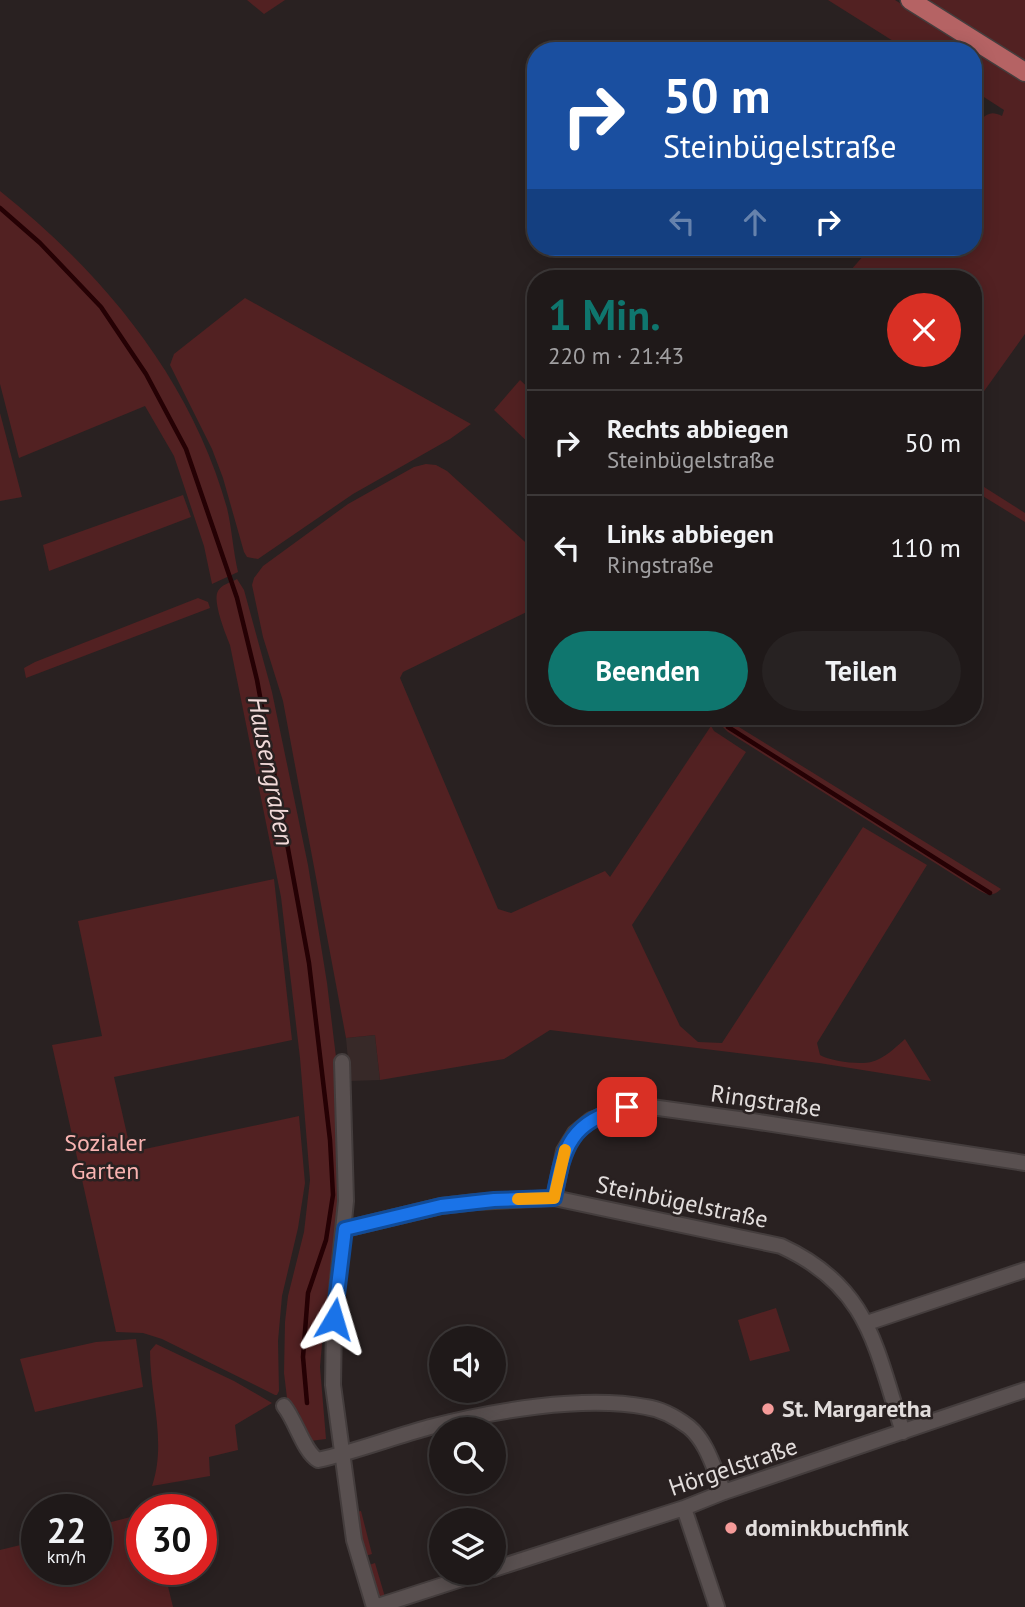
<!DOCTYPE html>
<html lang="de">
<head>
<meta charset="utf-8">
<style>
  :root { --surface:#1f1919; --page:#272222; --text:#f1f3f6; --muted:#a1a0a2; --line:#3c3838; --accent:#0f766e }
  body { margin:0; font-family:"PT Sans",sans-serif; background:var(--page); color:var(--text); height:100vh; display:flex; flex-direction:column; font-size:26px; white-space:nowrap }
  * { box-sizing:border-box; margin:0 }
  p { font-size:23px; color:var(--muted) }
  .icon { flex:none; width:38px; height:38px; fill:none; stroke:currentColor; stroke-width:2; stroke-linecap:round; stroke-linejoin:round }
  .map { position:relative; flex:1; overflow:hidden }
  .panel { position:absolute; left:527px; top:270px; width:455px; height:455px; display:flex; flex-direction:column; background:var(--surface); border-radius:28px; box-shadow:0 4px 18px #0003,0 0 0 2px var(--line) }
  .panel>* { flex:none }
  .guide { position:absolute; left:527px; top:42px; width:455px; height:214px; border-radius:28px; box-shadow:0 4px 18px #0003,0 0 0 2px var(--line); background:#1a4fa0; color:#fff; overflow:hidden }
  .fabs { position:absolute; left:429px; top:1326px; display:grid; gap:14px }
  .fabs a { display:grid; place-items:center; width:77px; height:77px; border-radius:50%; background:var(--surface); box-shadow:0 4px 18px #0003,0 0 0 2px var(--line); font-size:35px }
  .speed { position:absolute; left:21px; top:1494px; display:flex; gap:14px; font-size:35px; font-weight:700; text-align:center }
  .speed>* { display:grid; place-content:center; width:91px; height:91px; border-radius:50%; background:var(--surface); box-shadow:0 4px 18px #0003,0 0 0 2px var(--line); line-height:1 }
  .speed small { font-size:18px; font-weight:400 }
  .speed .limit { border:10px solid #d22; background:#fff; color:#111 }
  .pin { position:absolute; display:grid; place-items:center; width:60px; height:60px; color:#fff; margin:-30px; border-radius:14px; box-shadow:0 4px 10px #0006 }
  .me { position:absolute; width:77px; margin:-38px; rotate:7deg; stroke-linejoin:round; filter:drop-shadow(0 0 5px #0008) }
  .turn { display:flex; align-items:center; gap:24px; height:147px; padding:0 21px; font-size:32px }
  .turn .icon { width:91px; height:91px; stroke-width:2.5 }
  .turn b { display:block; font-size:49px; line-height:60px }
  .lanes { display:flex; align-items:center; height:66px; padding:0 21px; background:#0003; justify-content:center; gap:35px; direction:ltr }
  .lanes .off { opacity:.35 }
  .round { display:grid; place-items:center; flex:none; width:74px; height:74px; border-radius:37px; background:var(--page) }
  .headline { display:flex; align-items:center; justify-content:space-between; height:119px; padding:0 21px }
  h1 { font-size:42px; font-weight:700; line-height:52px; color:var(--accent) }
  .cta { display:flex; gap:14px; margin-top:auto; padding:14px 21px }
  .cta a { flex:1; height:80px; border-radius:42px; background:var(--accent); color:#fff; font-size:28px; font-weight:700; line-height:80px; text-align:center }
  .cta a+a { background:var(--page); color:var(--text) }
  ul { padding:0; list-style:none }
  li { display:flex; align-items:center; gap:21px; height:105px; padding:0 21px; border-top:2px solid var(--line) }
  li div { flex:1 }
  li b { display:block; font-size:26px }
  li em { font-style:normal }
  .map>svg:first-child { display:block }
  .built { fill:#372928 }
  .green { fill:#522122 }
  .lines { fill:none; stroke-linecap:round; stroke-linejoin:round }
  .stream { stroke:#250104; stroke-width:4.5 }
  .minor-casing { stroke:#443d3d; stroke-width:18 }
  .major-casing { stroke:#443d3d; stroke-width:21 }
  .minor { stroke:#595050; stroke-width:14 }
  .major { stroke:#b56364; stroke-width:18 }
  .route-casing { stroke:#114b97; stroke-width:18 }
  .route { stroke:#1a73e8; stroke-width:12 }
  .slow { stroke:#f59e0b; stroke-width:12 }
  .poi-dot { fill:#f59b99; stroke:#292121; stroke-width:2.5 }
  .labels { text-anchor:middle; stroke-width:5; stroke-linejoin:round; paint-order:stroke }
  .street-label { font-size:24px; fill:#e2dddc; stroke:#292121 }
  .park-label { font-size:24px; fill:#f9b3b1; stroke:#292121 }
  .poi-label { font-size:24px; font-weight:bold; fill:#e2dddc; stroke:#292121; text-anchor:start }
  .water-label { font-size:26px; font-style:italic; fill:#f2dad9; stroke:#292121 }
</style>
</head>
<body>
<div class="map">
<svg width="1025" height="1607" viewBox="0 0 1025 1607">
  <rect width="100%" height="100%" fill="#292121"/>
  <path class="built" d="M 375,1035 L 380,1080 L 350,1081 L 346,1038 Z"/>
  <path class="green" d="M 247,0 L 285,0 L 264,14 Z
    M 828,0 L 895,0 L 1025,82 L 1025,334 L 977,401 L 973,397 L 973,278 L 844,278 L 871,247 L 973,247 L 973,130 C 982,119 987,108 1002,116 L 1004,110 L 973,90 L 973,51 L 909,51 Z
    M 924,0 L 1025,0 L 1025,62 Z
    M 0,191 C 103,273 191,379 227,508 C 232,529 233,551 238,572 L 212,584 L 204,546 L 174,456 L 145,406 L 19,458 L 0,384 Z
    M 245,298 L 471,424 L 450,439 L 353,494 L 258,559 L 247,557 L 244,552 L 223,478 L 212,449 L 170,365 L 174,354 Z
    M 520,380 L 535,394 L 535,449 L 494,410 Z
    M 0,413 L 22,497 L 0,501 Z
    M 426,464 L 436,465 L 447,471 L 535,551 L 535,608 L 403,672 L 400,678 L 498,909 L 511,913 L 605,871 L 610,877 L 711,726 L 714,731 L 746,752 L 632,925 L 680,1026 L 698,1042 L 722,1043 L 863,827 L 927,865 L 817,1043 L 820,1055 C 830,1061 859,1065 871,1062 C 884,1059 896,1047 905,1039 L 931,1081 L 819,1063 L 550,1030 L 504,1059 L 380,1080 L 375,1035 L 346,1038 L 283,701 L 263,637 L 252,585 L 254,578 L 263,566 L 348,504 L 414,467 Z
    M 973,480 L 1025,513 L 1025,522 L 973,490 Z
    M 183,495 L 191,517 L 49,571 L 43,545 Z
    M 237,579 L 244,590 L 272,692 L 308,865 L 327,983 L 340,1090 L 342,1168 L 338,1233 L 324,1321 L 320,1367 L 326,1439 L 310,1441 L 299,1413 L 287,1398 L 284,1373 L 285,1322 L 288,1296 L 304,1232 L 310,1180 L 300,1058 L 281,897 L 230,645 C 226,635 212,601 218,591 C 221,585 231,582 237,579 Z
    M 198,598 L 208,602 L 210,608 L 26,678 L 24,668 L 35,662 Z
    M 721,716 L 738,716 L 734,724 L 1001,889 C 991,899 984,893 973,887 L 728,732 L 722,726 Z
    M 274,879 L 292,1040 L 114,1077 L 131,1152 L 299,1116 L 305,1183 L 298,1228 L 282,1296 L 278,1341 L 279,1391 L 277,1395 L 275,1395 L 162,1339 L 143,1333 L 116,1332 L 52,1045 L 102,1036 L 78,921 Z
    M 776,1308 L 790,1351 L 750,1361 L 738,1320 Z
    M 136,1339 L 143,1387 L 35,1412 L 20,1359 L 96,1342 Z
    M 156,1344 L 234,1381 L 272,1403 L 235,1425 L 238,1450 L 209,1457 L 210,1476 L 152,1486 C 167,1442 150,1397 150,1351 Z
    M 361,1511 L 372,1554 L 362,1557 L 355,1512 Z
    M 142,1514 L 142,1570 L 164,1570 L 173,1607 L 0,1607 L 0,1550 L 37,1541 L 37,1570 L 96,1570 L 96,1526 Z
    M 375,1563 L 385,1597 L 377,1595 L 366,1566 Z"/>
  <g class="lines">
    <path class="stream" d="M 0,208 L 40,243 L 101,307 L 146,374 L 186,449 L 237,598 L 257,680 L 309,963 L 330,1140 L 333,1195 L 326,1240 L 308,1293 L 303,1357 L 307,1403
      M 728,727 L 990,893"/>
    <g class="minor-casing">
      <path id="minor" d="M 342,1062 L 346,1201 L 334,1319 L 333,1385 L 354,1540 L 374,1607
        M 554,1198 L 564,1151 L 575,1133 L 591,1120 L 627,1107 L 644,1106 L 746,1120 L 1025,1163
        M 345,1229 L 441,1206 L 475,1202 L 554,1198 L 781,1246 C 870,1287 875,1347 903,1432
        M 867,1323 L 1025,1270
        M 284,1406 C 296,1421 304,1452 318,1460 C 357,1451 393,1437 430,1427 C 492,1411 583,1395 646,1407 C 661,1409 677,1418 689,1427 C 708,1443 714,1470 724,1492
        M 684,1508 L 717,1607
        M 494,1569 L 684,1508 L 724,1492 L 1025,1390
        M 375,1607 L 480,1573"/>
    </g>
    <g class="major-casing">
      <path id="major" d="M 910,0 L 1025,72"/>
    </g>
    <use href="#minor" class="minor"/>
    <use href="#major" class="major"/>
  </g>
  <g class="lines">
    <g class="route-casing">
      <path id="route" d="M 334,1319 L 345,1229 L 441,1206 L 494,1200 L 554,1198 C 564,1145 570,1122 627,1107"/>
    </g>
    <use href="#route" class="route"/>
    <path class="slow" d="M 518,1199 L 554,1198 L 565,1150"/>
  </g>
  <g class="poi-dot">
    <circle cx="768" cy="1409" r="7"/>
    <circle cx="731" cy="1528" r="7"/>
  </g>
  <g class="labels">
    <g class="street-label">
      <text transform="translate(766 1101) rotate(8)" y="8">Ringstraße</text>
      <text transform="translate(682 1202) rotate(12)" y="8">Steinbügelstraße</text>
      <text transform="translate(733 1467) rotate(-19)" y="8">Hörgelstraße</text>
    </g>
    <g class="park-label">
      <text x="105" y="1151">Sozialer<tspan x="105" dy="28">Garten</tspan></text>
    </g>
    <g class="poi-label">
      <text x="782" y="1417">St. Margaretha</text>
      <text x="745" y="1536">dominkbuchfink</text>
    </g>
    <g class="water-label">
      <text transform="translate(271 771) rotate(79)" y="9">Hausengraben</text>
    </g>
  </g>
</svg>
<div class="fabs">
<a><svg class="icon" aria-label="sound" viewBox="0 0 24 24"><path d="M4 9h4l5-4v14l-5-4H4zM17 9q2 3 0 6"/></svg></a>
<a><svg class="icon" aria-label="search" viewBox="0 0 24 24"><circle cx="10" cy="10" r="6"/><path d="M15 15l6 6"/></svg></a>
<a><svg class="icon" aria-label="layers" viewBox="0 0 24 24"><path d="M12 4l9 5-9 5-9-5zM3 14l9 5 9-5"/></svg></a>
</div>
<div class="speed"><div>22<small>km/h</small></div><div class="limit">30</div></div>
<div class="pin" style="left:627px;top:1107px;background:#d93025"><svg class="icon" aria-label="arrive" viewBox="0 0 24 24"><path d="M6 21V4h12l-3 4 3 4H6"/></svg></div>
<svg class="me" style="left:334px;top:1319px" viewBox="-20 -20 40 40"><path d="M0-17L14 15 0 8-14 15z" fill="#1a73e8" stroke="#fff" stroke-width="4"/></svg>
<div class="guide">
<div class="turn"><svg class="icon" aria-label="right" viewBox="0 0 24 24"><path d="M7 20v-9h11M14 6l5 5-5 5"/></svg><div><b>50 m</b>Steinbügelstraße</div></div>
<div class="lanes"><svg class="icon off" aria-label="left" viewBox="0 0 24 24"><path d="M17 20v-9H6M10 6l-5 5 5 5"/></svg><svg class="icon off" aria-label="ahead" viewBox="0 0 24 24"><path d="M12 20V5M6 11l6-6 6 6"/></svg><svg class="icon" aria-label="right" viewBox="0 0 24 24"><path d="M7 20v-9h11M14 6l5 5-5 5"/></svg></div>
</div>
<section class="panel">
<div class="headline"><div><h1>1 Min.</h1><p>220 m · 21:43</p></div><a class="round" style="background:#d93025;color:#fff"><svg class="icon" aria-label="close" viewBox="0 0 24 24"><path d="M6 6l12 12M18 6L6 18"/></svg></a></div>
<ul>
<li><svg class="icon" aria-label="right" viewBox="0 0 24 24"><path d="M7 20v-9h11M14 6l5 5-5 5"/></svg><div><b>Rechts abbiegen</b><p>Steinbügelstraße</p></div><em>50 m</em></li>
<li><svg class="icon" aria-label="left" viewBox="0 0 24 24"><path d="M17 20v-9H6M10 6l-5 5 5 5"/></svg><div><b>Links abbiegen</b><p>Ringstraße</p></div><em>110 m</em></li>
</ul>
<div class="cta"><a>Beenden</a><a>Teilen</a></div>
</section>
</div>
</body>
</html>
